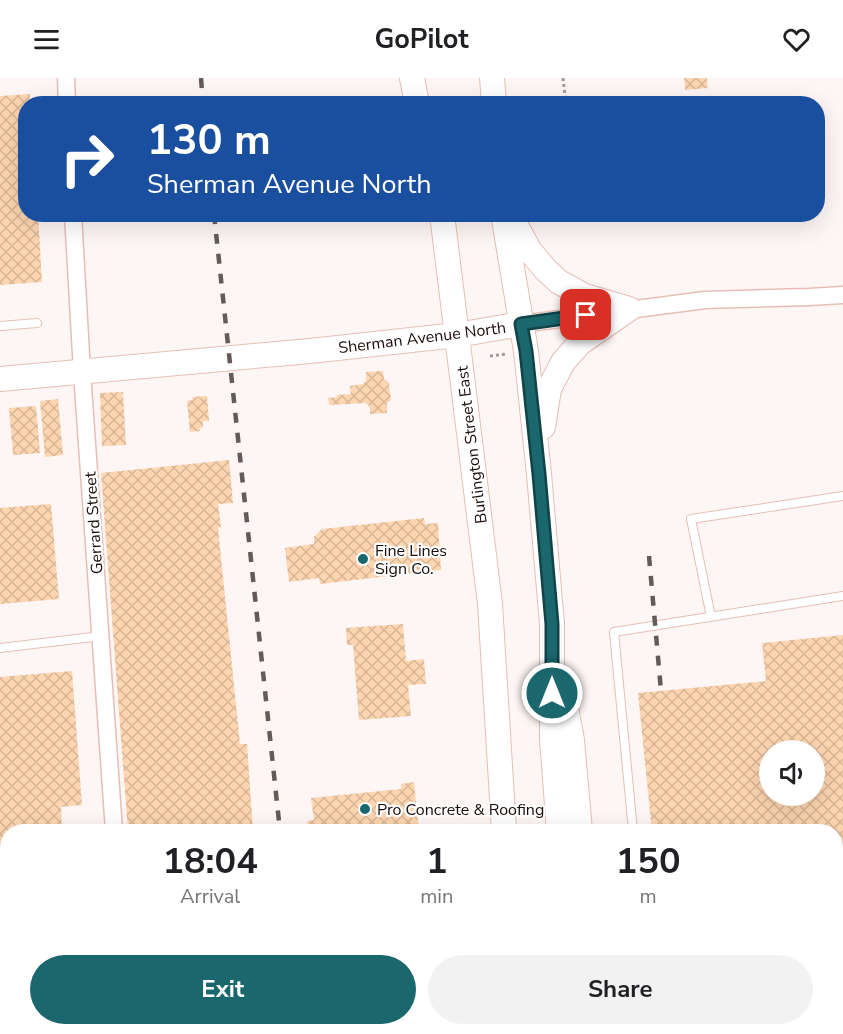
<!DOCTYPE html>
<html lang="en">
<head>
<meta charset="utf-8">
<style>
  :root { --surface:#fff; --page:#f2f2f2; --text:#202124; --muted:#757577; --accent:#1a676d }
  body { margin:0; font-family:"Nunito Sans",sans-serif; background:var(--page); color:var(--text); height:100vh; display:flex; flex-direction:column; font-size:22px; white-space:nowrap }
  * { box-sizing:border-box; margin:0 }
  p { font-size:20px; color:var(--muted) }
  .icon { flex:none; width:33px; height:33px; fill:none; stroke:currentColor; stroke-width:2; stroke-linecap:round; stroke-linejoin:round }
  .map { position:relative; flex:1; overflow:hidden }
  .side { position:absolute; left:0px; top:746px; width:843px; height:212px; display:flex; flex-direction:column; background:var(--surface); border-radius:24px 24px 0 0; box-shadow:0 6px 24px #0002 }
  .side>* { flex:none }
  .guide { position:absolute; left:18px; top:18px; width:807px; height:126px; border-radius:24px; box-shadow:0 6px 24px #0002; background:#1a4fa0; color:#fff; overflow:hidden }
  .tools { position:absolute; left:759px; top:662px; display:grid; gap:12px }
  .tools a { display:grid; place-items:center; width:66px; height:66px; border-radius:50%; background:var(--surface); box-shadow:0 6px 24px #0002; font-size:30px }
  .pin { position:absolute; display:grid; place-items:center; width:51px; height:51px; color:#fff; margin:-26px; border-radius:12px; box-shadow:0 3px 9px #0006 }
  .me { position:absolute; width:66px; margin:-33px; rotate:0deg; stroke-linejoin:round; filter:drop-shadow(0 0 4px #0008) }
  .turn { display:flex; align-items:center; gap:21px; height:126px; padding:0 30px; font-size:27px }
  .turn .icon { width:78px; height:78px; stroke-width:2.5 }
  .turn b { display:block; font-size:42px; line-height:51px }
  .eta { display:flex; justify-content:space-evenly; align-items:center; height:102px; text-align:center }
  .eta b { font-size:36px; font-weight:700; line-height:42px }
  .button { display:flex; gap:12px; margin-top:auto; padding:12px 30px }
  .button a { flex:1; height:69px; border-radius:36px; background:var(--accent); color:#fff; font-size:24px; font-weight:700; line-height:69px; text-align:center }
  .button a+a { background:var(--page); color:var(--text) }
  header { display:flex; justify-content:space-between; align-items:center; height:78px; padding:0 30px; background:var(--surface); font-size:27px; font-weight:700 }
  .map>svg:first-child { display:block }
  .building { fill:url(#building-cross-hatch); fill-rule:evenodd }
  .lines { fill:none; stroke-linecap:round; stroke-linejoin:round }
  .lane-casing { stroke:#e6beb6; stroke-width:10 }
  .street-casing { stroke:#e6beb6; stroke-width:19 }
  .secondary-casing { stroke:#e6beb6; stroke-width:26 }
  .path { stroke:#a29896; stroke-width:3; stroke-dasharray:3 3; stroke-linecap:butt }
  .lane { stroke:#fff; stroke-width:8 }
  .street { stroke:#fff; stroke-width:16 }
  .secondary { stroke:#fff; stroke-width:24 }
  .rail { stroke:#655a58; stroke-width:4.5; stroke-dasharray:10 10; stroke-linecap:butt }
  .route-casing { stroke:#114347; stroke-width:15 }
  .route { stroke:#1a676d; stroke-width:10 }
  .poi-dot { fill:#1a676d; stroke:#fff; stroke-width:2 }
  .labels { text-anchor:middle; stroke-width:4.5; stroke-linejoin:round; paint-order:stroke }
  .street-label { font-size:16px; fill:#190c0a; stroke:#fff }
  .poi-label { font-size:16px; fill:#190c0a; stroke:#fff; text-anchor:start }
</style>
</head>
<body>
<header><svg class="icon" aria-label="menu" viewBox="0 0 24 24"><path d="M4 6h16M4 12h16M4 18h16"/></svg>GoPilot<svg class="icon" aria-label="heart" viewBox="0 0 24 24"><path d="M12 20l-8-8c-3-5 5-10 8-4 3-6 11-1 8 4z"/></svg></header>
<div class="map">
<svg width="843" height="956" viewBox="0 0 843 956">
  <defs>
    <pattern id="building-cross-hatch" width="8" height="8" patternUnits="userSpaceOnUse" patternTransform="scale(1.5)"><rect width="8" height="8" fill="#fdd5b0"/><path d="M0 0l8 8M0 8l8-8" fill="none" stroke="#d8b696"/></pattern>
  </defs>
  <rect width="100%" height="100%" fill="#fef6f4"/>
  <path class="building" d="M 684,0 L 707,0 L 708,10 L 685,12 Z
    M 30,16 L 30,26 L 26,26 L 26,136 L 38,136 L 42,204 L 0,207 L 0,18 Z
    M 383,293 L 384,301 L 389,305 L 391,322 L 387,325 L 387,335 L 370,336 L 370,329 L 366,325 L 329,327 L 328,320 L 337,319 L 337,317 L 351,316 L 350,308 L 363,306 L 366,303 L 366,294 Z
    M 123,314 L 126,367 L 102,368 L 100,315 Z
    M 207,318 L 209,343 L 203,343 L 203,349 L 199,350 L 200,353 L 190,354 L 187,323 L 193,322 L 192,319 Z
    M 58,321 L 63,377 L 45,379 L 40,323 Z
    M 36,328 L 40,375 L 13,377 L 9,330 Z
    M 229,382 L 233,425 L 218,426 L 221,449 L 218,450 L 240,666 L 247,666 L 253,753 L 128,753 L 101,395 Z
    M 51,426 L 59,521 L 0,526 L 0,430 Z
    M 424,440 L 425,446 L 438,445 L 441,492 L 320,506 L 319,500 L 289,504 L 285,470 L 314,466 L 314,459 L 322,451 Z
    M 403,546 L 406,583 L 424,581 L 426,606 L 408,607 L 411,638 L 359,642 L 353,567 L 347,567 L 346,550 Z
    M 843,557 L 843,956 L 672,956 L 671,950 L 836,950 L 836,753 L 652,753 L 638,615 L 766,603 L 762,565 ZM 770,672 L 814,672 L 814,717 L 770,717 Z
    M 72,593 L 82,727 L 61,729 L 62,753 L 8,753 L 8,950 L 98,950 L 98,956 L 0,956 L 0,599 Z
    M 414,704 L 419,753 L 308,753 L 307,743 L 314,742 L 311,720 L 401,711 L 401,706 Z
    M 141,950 L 247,950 L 247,956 L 142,956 Z"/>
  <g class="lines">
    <g class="lane-casing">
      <path id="lane" d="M 0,248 L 37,245
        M 711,539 L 691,441 L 843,418
        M 0,570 L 101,558
        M 633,753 L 614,554 L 843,518
        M 651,950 L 652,956"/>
    </g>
    <g class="street-casing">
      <path id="street" d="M 66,0 L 67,26
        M 73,136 L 82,294 L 114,753
        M 521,246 L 705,222 L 809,219 L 843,217
        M 127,950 L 128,956"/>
    </g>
    <g class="secondary-casing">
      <path id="secondary" d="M 412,0 L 417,26
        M 492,0 L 494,26
        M 442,136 L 490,526 L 504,753
        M 503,136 L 526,273 L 539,396 L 552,546 L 552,661 L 559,753
        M 510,137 L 530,173 L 546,192 L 559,204 L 585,218 L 629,231
        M 0,301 L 310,273 L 457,257 L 521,246
        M 543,349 L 549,311 L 563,284 L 580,265 L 629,231
        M 563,613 L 572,662 L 580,753
        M 518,950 L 519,956
        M 546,950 L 546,956
        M 576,950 L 576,956
        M 601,950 L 601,956"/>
    </g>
    <path class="path" d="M 563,0 L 566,26
      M 490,278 L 506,276"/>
    <use href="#lane" class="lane"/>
    <use href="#street" class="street"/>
    <use href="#secondary" class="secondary"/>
    <path class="rail" d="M 201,0 L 203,26
      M 214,136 L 280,753
      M 649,478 L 661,613
      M 294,950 L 295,956"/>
  </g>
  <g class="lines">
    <g class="route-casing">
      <path id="route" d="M 552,615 L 552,546 L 539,396 L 526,273 L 521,246 L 586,237"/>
    </g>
    <use href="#route" class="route"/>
  </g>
  <g class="poi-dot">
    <circle cx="363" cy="481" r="6"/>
    <circle cx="365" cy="731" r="6"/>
  </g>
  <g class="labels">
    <g class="street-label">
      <text transform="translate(422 259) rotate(-7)" y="6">Sherman Avenue North</text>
      <text transform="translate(471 367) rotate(-97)" y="6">Burlington Street East</text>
      <text transform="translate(93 445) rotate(-94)" y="6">Gerrard Street</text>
    </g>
    <g class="poi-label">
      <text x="375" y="478">Fine Lines<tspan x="375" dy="18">Sign Co.</tspan></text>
      <text x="377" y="737">Pro Concrete &amp; Roofing</text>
    </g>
  </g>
</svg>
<div class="tools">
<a><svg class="icon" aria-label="sound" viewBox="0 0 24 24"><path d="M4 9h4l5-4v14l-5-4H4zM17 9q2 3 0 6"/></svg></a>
</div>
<div class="pin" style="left:586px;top:237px;background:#d93025"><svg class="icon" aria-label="arrive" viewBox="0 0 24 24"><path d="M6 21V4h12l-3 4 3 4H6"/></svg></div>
<svg class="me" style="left:552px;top:615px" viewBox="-20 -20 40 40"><circle r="17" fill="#1a676d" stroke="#fff" stroke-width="3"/><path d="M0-11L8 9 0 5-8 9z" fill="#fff"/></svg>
<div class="guide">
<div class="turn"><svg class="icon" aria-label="right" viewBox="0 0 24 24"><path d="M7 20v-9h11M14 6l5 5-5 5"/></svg><div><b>130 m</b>Sherman Avenue North</div></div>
</div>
<section class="side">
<div class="eta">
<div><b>18:04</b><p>Arrival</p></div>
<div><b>1</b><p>min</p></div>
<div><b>150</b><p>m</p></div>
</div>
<div class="button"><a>Exit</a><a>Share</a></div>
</section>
</div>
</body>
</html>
